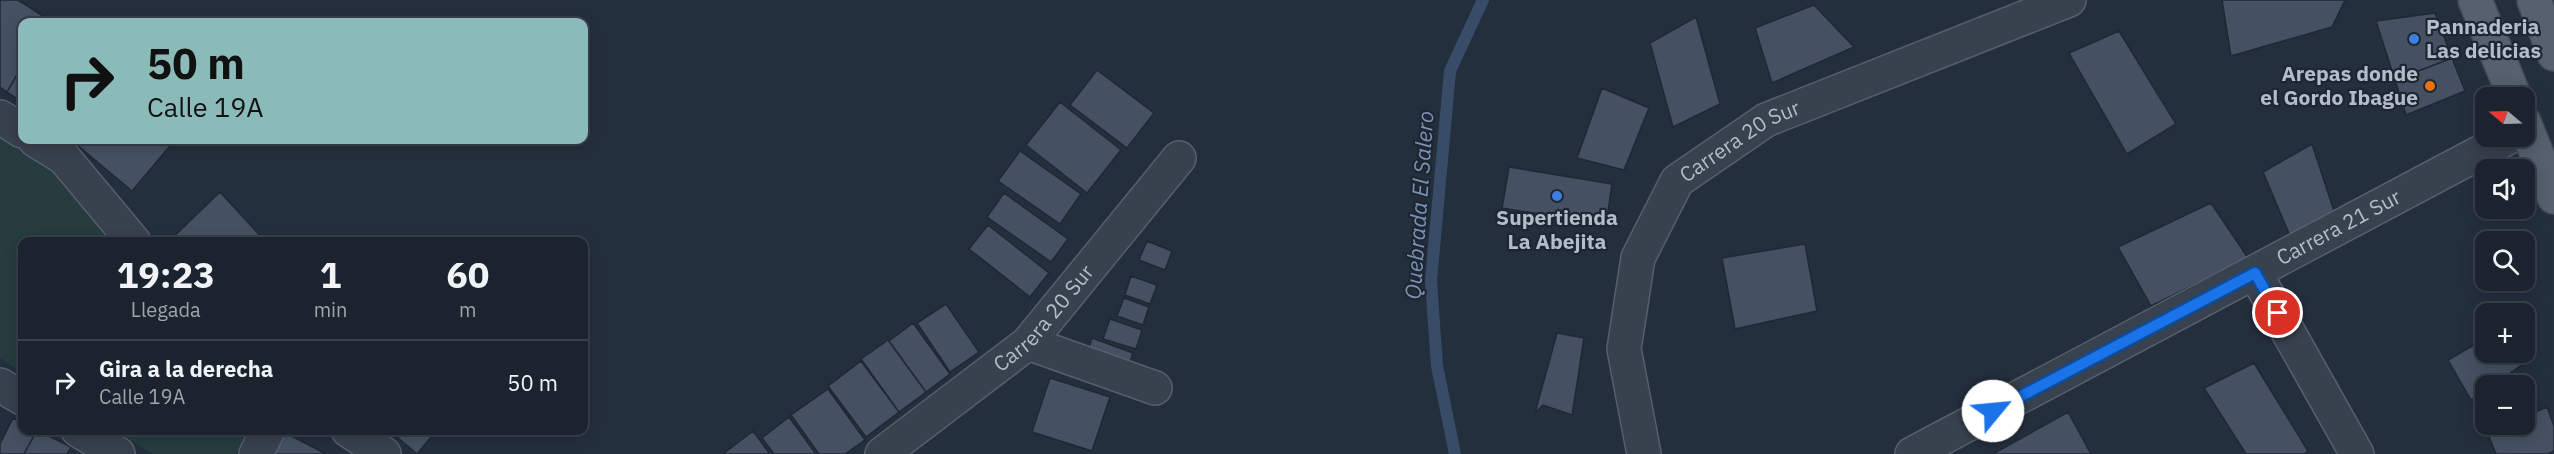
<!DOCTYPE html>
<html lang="es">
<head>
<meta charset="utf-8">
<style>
  :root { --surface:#1b232e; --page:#282f3a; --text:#f1f3f6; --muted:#a0a4aa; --line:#39404a }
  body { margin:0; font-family:"IBM Plex Sans",sans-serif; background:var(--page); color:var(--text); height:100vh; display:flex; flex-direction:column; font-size:22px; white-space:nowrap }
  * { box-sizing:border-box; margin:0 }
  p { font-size:20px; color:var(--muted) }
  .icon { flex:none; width:33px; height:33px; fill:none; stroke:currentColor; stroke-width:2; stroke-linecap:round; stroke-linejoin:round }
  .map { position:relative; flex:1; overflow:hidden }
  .drawer { position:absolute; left:18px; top:237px; width:570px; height:198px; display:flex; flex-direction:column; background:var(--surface); border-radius:12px; box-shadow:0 3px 15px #0003,0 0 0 2px var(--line) }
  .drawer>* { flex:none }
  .top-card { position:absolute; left:18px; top:18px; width:570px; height:126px; border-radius:12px; box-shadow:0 3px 15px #0003,0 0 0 2px var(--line); background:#8bbbb9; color:#111; overflow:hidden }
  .needle { width:39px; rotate:289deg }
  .fabs { position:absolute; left:2475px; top:87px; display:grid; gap:12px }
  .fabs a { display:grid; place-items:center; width:60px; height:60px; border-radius:12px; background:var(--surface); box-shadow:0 3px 15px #0003,0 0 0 2px var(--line); font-size:30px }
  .pin { position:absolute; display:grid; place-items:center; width:51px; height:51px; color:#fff; margin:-26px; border:3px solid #fff; border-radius:50%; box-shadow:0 2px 6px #0007 }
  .me { position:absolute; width:66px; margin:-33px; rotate:62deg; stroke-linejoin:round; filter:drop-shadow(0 0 4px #0008) }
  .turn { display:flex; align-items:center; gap:21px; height:126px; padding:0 30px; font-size:27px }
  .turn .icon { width:78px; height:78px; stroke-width:2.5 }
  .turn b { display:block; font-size:42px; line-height:51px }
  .eta { display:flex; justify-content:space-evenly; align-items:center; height:102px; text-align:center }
  .eta b { font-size:36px; font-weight:700; line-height:42px }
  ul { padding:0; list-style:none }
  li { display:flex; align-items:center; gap:18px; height:84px; padding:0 30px; border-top:2px solid var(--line) }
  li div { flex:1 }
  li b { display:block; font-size:22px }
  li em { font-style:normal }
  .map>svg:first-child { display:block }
  .green { fill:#263c3f }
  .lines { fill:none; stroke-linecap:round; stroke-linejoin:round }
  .stream { stroke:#394c67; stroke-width:12 }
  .building { fill:#455162; stroke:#1f2835; stroke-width:1.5 }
  .minor-casing { stroke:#565f6c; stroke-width:36 }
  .primary-casing { stroke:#414a57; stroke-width:36 }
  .minor { stroke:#38414e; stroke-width:33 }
  .primary { stroke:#56606e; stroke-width:33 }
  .route-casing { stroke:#114b97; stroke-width:15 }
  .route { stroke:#1a73e8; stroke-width:10 }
  .shop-dot { fill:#3f7fe0; stroke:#1d2633; stroke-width:2 }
  .food-dot { fill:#e8710a; stroke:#1d2633; stroke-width:2 }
  .labels { text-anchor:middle; stroke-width:4.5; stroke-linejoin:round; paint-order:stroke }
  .poi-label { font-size:21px; font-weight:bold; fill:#b4bcc9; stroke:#1d2633; text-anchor:start }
  .street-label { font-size:21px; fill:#b4bcc9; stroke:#1d2633 }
  .water-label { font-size:22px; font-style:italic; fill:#7c92b1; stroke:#1d2633 }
</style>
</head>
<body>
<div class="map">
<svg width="2554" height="454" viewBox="0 0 2554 454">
  <rect width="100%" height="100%" fill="#242f3e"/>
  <path class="green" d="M 0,125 L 23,140 L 122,241 L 22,242 L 22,373 L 0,358 Z
    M 115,431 L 251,431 L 236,454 L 153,454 Z"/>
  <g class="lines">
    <path class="stream" d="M 1455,454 L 1437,366 L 1431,281 L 1450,71 L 1483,0"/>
  </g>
  <path class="building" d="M 0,0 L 18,0 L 51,21 L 50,22 L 22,22 L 22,66 L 7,92 L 0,87 Z
    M 2222,0 L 2345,0 L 2332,27 L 2231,56 Z
    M 1814,5 L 1854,47 L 1772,83 L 1755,28 Z
    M 2435,13 L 2452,58 L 2395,80 L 2376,21 Z
    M 1696,17 L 1720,104 L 1673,127 L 1650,43 Z
    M 2119,31 L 2176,124 L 2127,154 L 2069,53 Z
    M 2452,58 L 2465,91 L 2406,115 L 2395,80 Z
    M 22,66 L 22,102 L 7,92 Z
    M 1097,70 L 1154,113 L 1127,148 L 1070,105 Z
    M 1602,88 L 1649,108 L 1624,170 L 1577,158 Z
    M 1060,102 L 1121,150 L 1087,193 L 1026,145 Z
    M 81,140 L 175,140 L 132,191 L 77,145 Z
    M 2312,144 L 2335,214 L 2290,236 L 2263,172 Z
    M 1020,151 L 1081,194 L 1060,224 L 998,181 Z
    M 1509,167 L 1612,184 L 1606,225 L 1502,208 Z
    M 220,192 L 266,242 L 168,242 Z
    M 1004,193 L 1068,239 L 1051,262 L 987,217 Z
    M 2211,203 L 2248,258 L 2151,306 L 2118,247 Z
    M 988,225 L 1049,273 L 1030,297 L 969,249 Z
    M 1147,241 L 1172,251 L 1165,270 L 1139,260 Z
    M 1805,244 L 1817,311 L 1735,329 L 1722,258 Z
    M 1131,276 L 1157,285 L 1150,304 L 1125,295 Z
    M 1124,298 L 1149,307 L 1143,325 L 1117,316 Z
    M 946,304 L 979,352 L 950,372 L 917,323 Z
    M 1110,319 L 1142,330 L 1136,349 L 1103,339 Z
    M 913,323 L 950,374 L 926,392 L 889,341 Z
    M 1557,333 L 1584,338 L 1572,415 L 1543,405 L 1535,413 Z
    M 1092,338 L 1133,353 L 1127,371 L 1086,357 Z
    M 2486,338 L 2486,352 L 2524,352 L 2524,338 L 2534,356 L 2492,386 L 2486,386 L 2486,390 L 2471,400 L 2448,360 Z
    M 888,340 L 926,392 L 899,412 L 861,359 Z
    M 861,361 L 899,412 L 866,437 L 828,386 Z
    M 2254,363 L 2308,451 L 2304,454 L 2246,454 L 2204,388 Z
    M 1050,378 L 1110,397 L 1092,451 L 1032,432 Z
    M 828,389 L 865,440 L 845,454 L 819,454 L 791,415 Z
    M 2547,407 L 2554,426 L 2554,451 L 2548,454 L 2496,454 L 2488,434 L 2509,424 L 2524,424 L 2524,417 Z
    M 2068,412 L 2091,454 L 1993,454 Z
    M 789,417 L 816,454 L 774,454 L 762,438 Z
    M 13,418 L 22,422 L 22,430 L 37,430 L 24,454 L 0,454 L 0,444 Z
    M 37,430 L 71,447 L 67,454 L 24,454 Z
    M 280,430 L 326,454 L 268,454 Z
    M 389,430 L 437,430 L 417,454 Z
    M 753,431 L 770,454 L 723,454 Z"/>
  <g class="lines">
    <g class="minor-casing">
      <g id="minor">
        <path d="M 0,117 L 22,131"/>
        <path d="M 35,140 L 64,158 L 134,242"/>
        <path d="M 2255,273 L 2357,454"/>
        <path d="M 1028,343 L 1155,388"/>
        <path d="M 0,385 L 22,398"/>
        <path d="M 78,430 L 118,454"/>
        <path d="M 348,430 L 384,454"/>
        <path d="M 256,454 L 268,430"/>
        <path id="s1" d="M 882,454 L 1028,343 L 1179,158"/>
        <path id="s2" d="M 1644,454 L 1624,349 L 1638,258 L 1677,181 L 1766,120 L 2069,0"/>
        <path id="s3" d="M 1912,454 L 2511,136"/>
      </g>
    </g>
    <g class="primary-casing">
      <path id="primary" d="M 2475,0 L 2515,98
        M 2534,0 L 2554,54
        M 2524,122 L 2554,197"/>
    </g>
    <use href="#minor" class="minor"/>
    <use href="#primary" class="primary"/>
  </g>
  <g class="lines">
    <g class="route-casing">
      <path id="route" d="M 1993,411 L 2255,273 L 2278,313"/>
    </g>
    <use href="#route" class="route"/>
  </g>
  <g class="shop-dot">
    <circle cx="2414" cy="39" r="6"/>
    <circle cx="1557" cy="196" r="6"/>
  </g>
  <circle class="food-dot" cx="2430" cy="86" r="6"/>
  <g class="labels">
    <g class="poi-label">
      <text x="2426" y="34">Pannaderia<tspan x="2426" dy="24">Las delicias</tspan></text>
      <text x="2418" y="81" text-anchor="end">Arepas donde<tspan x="2418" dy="24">el Gordo Ibague</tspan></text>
      <text x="1557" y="225" text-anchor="middle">Supertienda<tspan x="1557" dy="24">La Abejita</tspan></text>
    </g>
    <g class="street-label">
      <text dy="7" stroke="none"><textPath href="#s2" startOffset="360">Carrera 20 Sur</textPath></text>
      <text dy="7" stroke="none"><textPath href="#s3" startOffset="483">Carrera 21 Sur</textPath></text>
      <text dy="7" stroke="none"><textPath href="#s1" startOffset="212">Carrera 20 Sur</textPath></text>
    </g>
    <g class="water-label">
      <text transform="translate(1419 205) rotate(-86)" y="8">Quebrada El Salero</text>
    </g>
  </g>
</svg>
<div class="fabs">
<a><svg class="needle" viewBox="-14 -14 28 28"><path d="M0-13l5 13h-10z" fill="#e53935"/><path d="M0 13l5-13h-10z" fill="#a0a4aa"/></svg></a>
<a><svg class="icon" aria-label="sound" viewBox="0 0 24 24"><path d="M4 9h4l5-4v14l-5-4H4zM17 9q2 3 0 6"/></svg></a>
<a><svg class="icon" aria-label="search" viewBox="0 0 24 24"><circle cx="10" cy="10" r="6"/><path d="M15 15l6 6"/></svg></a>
<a>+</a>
<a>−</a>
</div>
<div class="pin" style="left:2278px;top:313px;background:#d93025"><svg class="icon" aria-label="arrive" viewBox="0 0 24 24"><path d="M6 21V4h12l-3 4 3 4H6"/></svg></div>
<svg class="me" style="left:1993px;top:411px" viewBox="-20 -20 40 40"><circle r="19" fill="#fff"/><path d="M0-13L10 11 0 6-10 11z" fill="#1a73e8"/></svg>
<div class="top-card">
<div class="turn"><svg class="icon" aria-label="right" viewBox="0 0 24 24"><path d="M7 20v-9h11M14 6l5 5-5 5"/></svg><div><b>50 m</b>Calle 19A</div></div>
</div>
<section class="drawer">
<div class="eta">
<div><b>19:23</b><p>Llegada</p></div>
<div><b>1</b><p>min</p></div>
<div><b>60</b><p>m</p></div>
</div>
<ul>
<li><svg class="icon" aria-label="right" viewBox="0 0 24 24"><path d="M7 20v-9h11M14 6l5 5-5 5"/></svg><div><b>Gira a la derecha</b><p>Calle 19A</p></div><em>50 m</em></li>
</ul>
</section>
</div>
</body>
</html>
